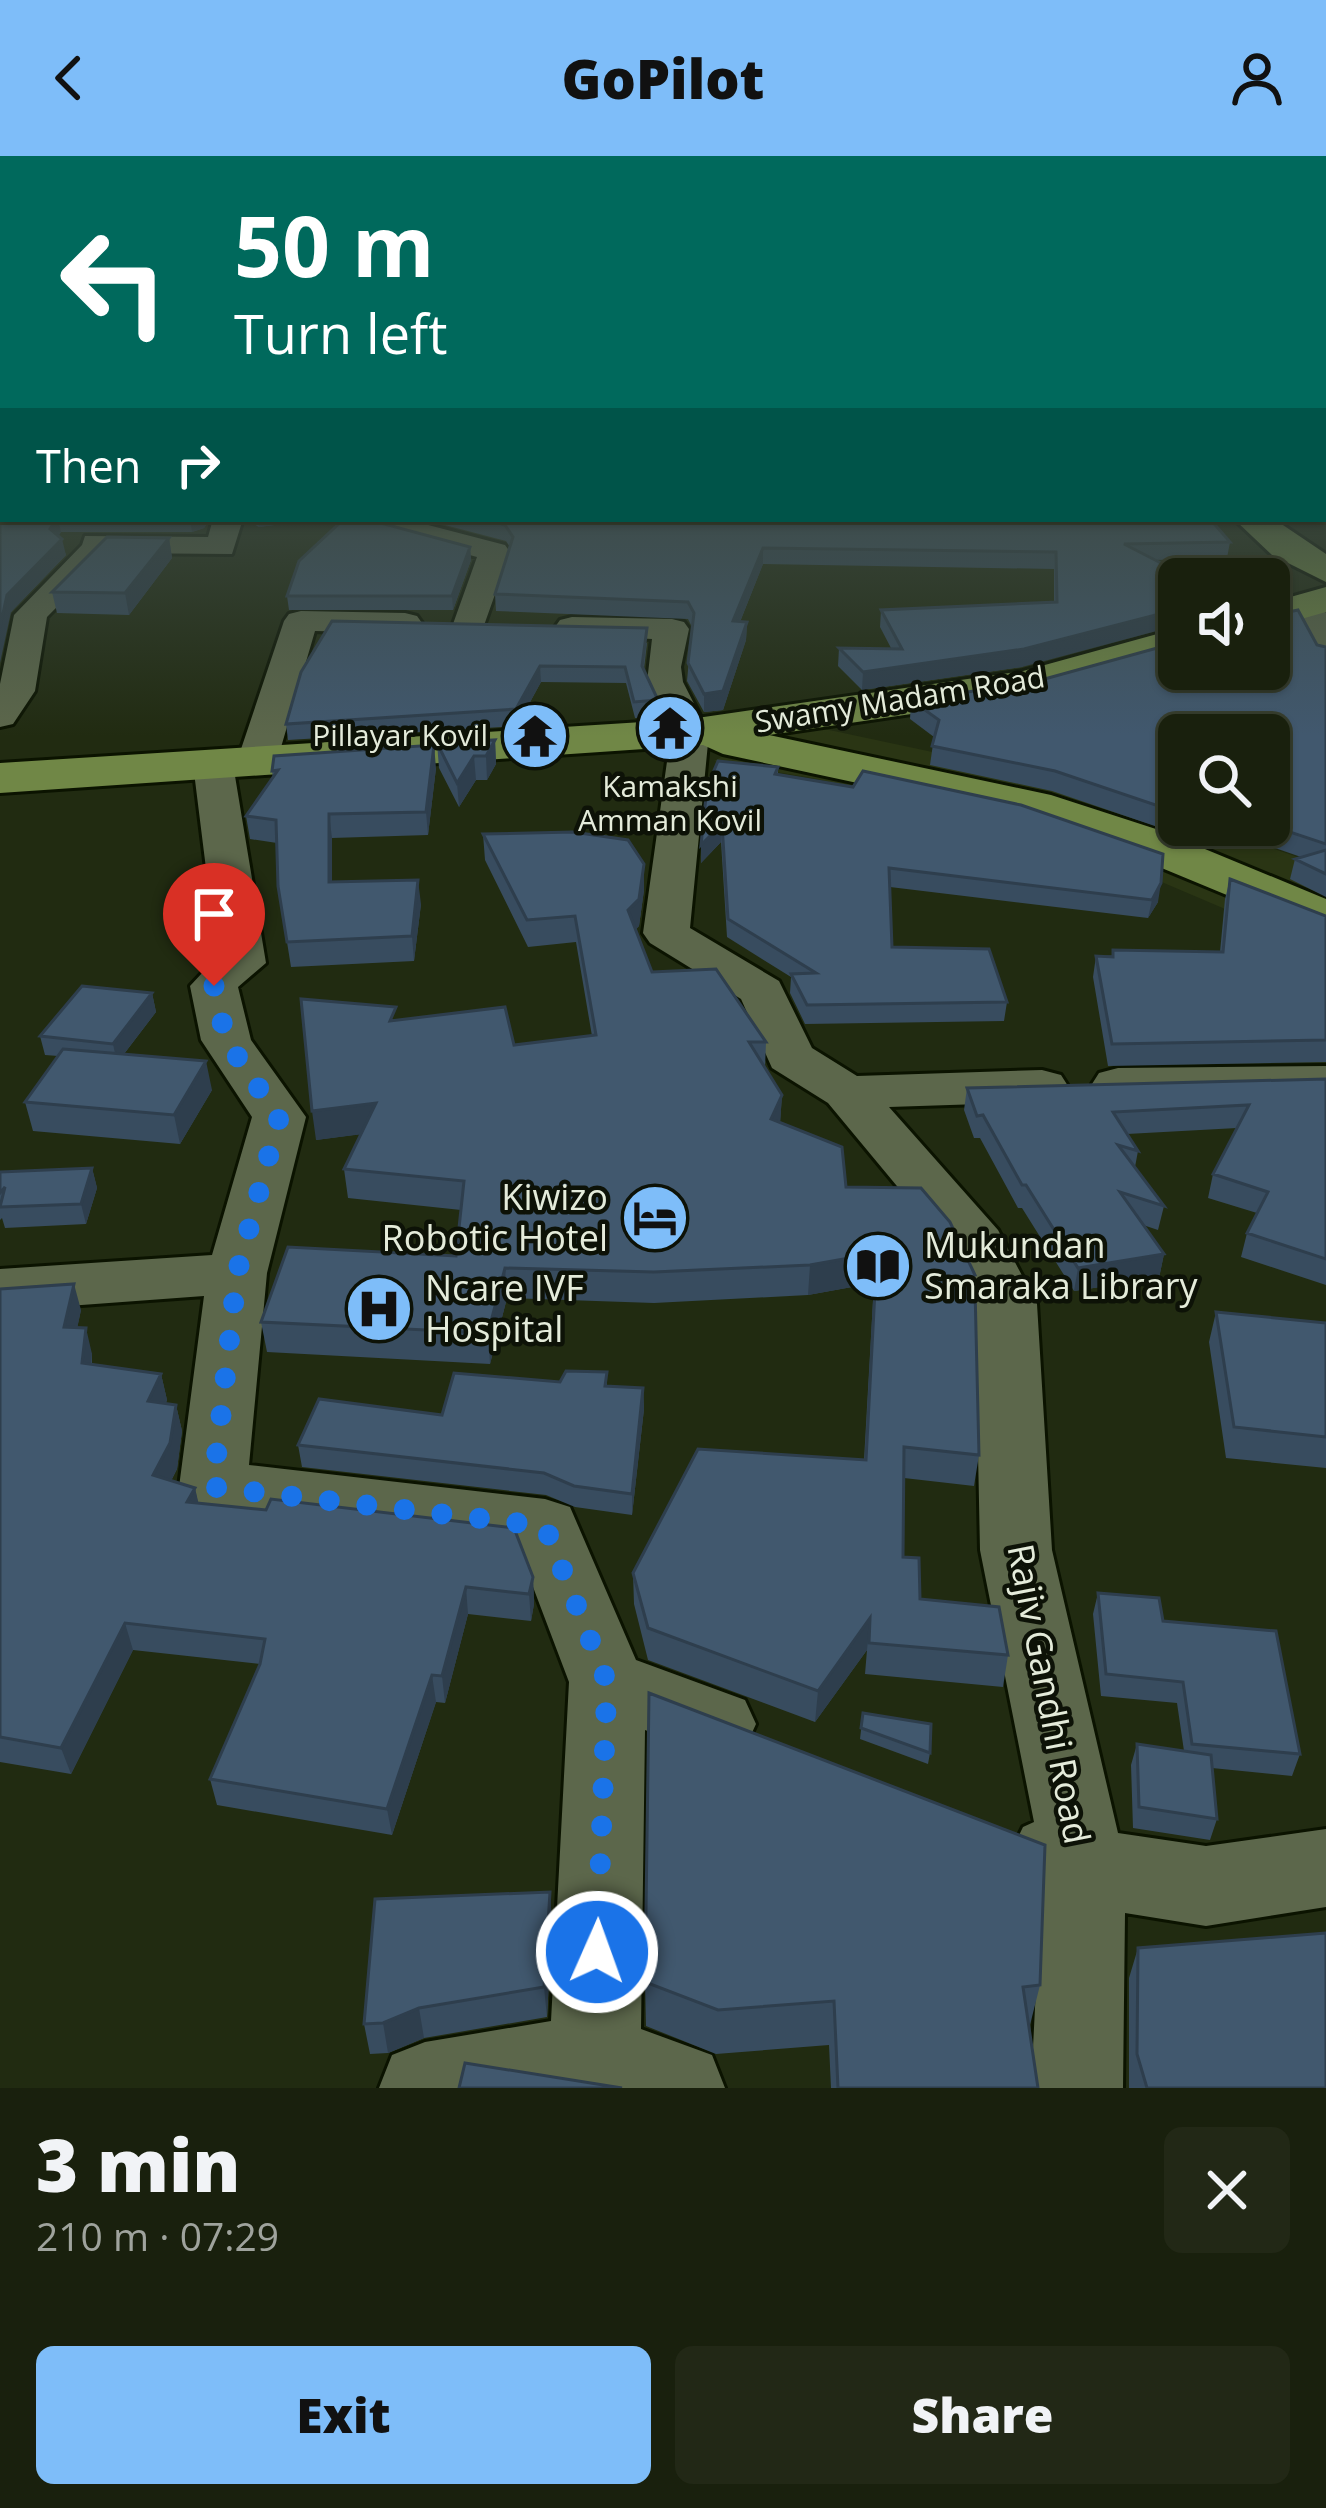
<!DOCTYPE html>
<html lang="en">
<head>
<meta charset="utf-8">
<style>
  :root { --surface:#19200d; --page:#222816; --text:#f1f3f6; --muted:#9fa39d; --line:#373e2e; --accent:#7ebdf9 }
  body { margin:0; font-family:"Open Sans",sans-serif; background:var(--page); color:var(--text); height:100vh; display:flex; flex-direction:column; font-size:45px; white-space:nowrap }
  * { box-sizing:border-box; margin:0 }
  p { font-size:39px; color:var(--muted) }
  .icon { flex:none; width:66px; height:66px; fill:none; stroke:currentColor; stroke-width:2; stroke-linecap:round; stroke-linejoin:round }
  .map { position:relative; height:1932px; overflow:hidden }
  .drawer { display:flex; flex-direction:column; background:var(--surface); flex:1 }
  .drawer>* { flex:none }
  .hud { position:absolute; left:0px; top:0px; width:1326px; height:366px; box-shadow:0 3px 9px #0004,0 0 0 3px var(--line); background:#00695c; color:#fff; overflow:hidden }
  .controls { position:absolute; left:1158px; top:402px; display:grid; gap:24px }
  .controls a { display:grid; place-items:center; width:132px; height:132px; border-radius:18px; background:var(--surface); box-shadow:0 3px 9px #0004,0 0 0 3px var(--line); font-size:60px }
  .pin { position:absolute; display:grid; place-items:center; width:102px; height:102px; color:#fff; margin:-123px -51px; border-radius:50% 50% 50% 0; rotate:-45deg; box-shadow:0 0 12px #0007 }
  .pin .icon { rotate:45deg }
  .me { position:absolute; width:132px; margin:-66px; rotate:2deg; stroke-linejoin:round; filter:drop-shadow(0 0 9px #0008) }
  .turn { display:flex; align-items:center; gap:42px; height:252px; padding:0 36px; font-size:54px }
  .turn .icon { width:156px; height:156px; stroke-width:2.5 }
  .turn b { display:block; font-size:84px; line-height:102px }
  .then { display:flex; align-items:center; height:114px; padding:0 36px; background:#0003; gap:24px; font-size:45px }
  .round { display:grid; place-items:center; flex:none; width:126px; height:126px; border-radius:18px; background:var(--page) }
  .headline { display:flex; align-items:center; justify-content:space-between; height:204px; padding:0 36px }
  h1 { font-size:72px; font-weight:800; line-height:90px }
  .primary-button { display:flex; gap:24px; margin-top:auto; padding:24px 36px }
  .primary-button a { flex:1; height:138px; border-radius:18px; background:var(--accent); color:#111; font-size:48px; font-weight:800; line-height:138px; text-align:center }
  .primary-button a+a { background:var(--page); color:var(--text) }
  header { display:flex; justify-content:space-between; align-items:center; height:156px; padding:0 36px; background:var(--accent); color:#111; font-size:54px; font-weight:800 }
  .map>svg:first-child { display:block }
  .built { fill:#2a3514 }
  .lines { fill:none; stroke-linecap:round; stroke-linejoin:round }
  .minor-casing { stroke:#0b1300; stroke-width:6 }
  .major-casing { stroke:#0b1300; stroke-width:6 }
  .minor { fill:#5c674b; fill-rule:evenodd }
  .major { fill:#708746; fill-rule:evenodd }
  .wall { fill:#384c5f }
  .shaded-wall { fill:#2e3e4d }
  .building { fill:#41586e; stroke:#2e3e4d; stroke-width:3 }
  .route { stroke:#1a73e8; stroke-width:21; stroke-dasharray:0 37.8 }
  .labels { text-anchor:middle; stroke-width:9; stroke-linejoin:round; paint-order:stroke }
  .far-street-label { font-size:30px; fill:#e4ebda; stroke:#0d1207 }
  .far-poi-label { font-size:30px; fill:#e4ebda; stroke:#0d1207; text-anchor:end }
  .poi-label { font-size:36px; fill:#e4ebda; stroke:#0d1207; text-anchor:start }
  .street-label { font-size:36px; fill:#e4ebda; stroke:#0d1207 }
</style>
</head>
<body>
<header><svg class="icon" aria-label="back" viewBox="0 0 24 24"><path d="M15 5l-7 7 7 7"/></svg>GoPilot<svg class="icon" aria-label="person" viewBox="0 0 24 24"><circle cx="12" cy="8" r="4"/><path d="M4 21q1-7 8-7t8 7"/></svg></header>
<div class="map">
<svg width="1326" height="1932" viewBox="0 0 1326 1932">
  <rect width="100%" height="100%" fill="#212b11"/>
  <path class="built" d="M 787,565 L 1017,614 L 1179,669 L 1206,669 L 1326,711 L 1326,796 L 1063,684 L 817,623 L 714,605 Z"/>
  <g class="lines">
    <g class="minor-casing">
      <path id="minor" d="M 213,363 L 243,363 L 232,398 L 110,397 L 47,461 L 35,535 L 13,568 L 0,571 L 0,528 L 14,459 L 82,389 L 85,380 L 208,381 Z
        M 356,363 L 405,363 L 505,389 L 510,396 L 482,475 L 458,475 L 453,468 L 477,401 L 360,369 Z
        M 1306,440 L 1318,443 L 1326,457 L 1326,506 L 1314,502 L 1289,450 Z
        M 301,455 L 405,457 L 417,460 L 422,467 L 417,474 L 405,477 L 315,475 L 277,605 L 271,613 L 243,613 L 237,605 L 284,465 L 289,458 Z
        M 572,461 L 672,463 L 684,466 L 689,473 L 681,511 L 683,526 L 709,577 L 690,772 L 779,825 L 812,892 L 857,920 L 1042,914 L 1061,919 L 1068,930 L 1061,941 L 1042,946 L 889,951 L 998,1074 L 1037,1148 L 1052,1394 L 1118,1677 L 1206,1690 L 1326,1673 L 1326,1751 L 1206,1770 L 1125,1757 L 1123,1932 L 1031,1932 L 1041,1732 L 1023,1725 L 1010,1698 L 1023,1671 L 1034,1666 L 980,1394 L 975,1148 L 950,1094 L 828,947 L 772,912 L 741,843 L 650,787 L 643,777 L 671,577 L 647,526 L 652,483 L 560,478 L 555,471 L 560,464 Z
        M 213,596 L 227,600 L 233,608 L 266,807 L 238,831 L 251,884 L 306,961 L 267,1117 L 249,1309 L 545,1343 L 570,1351 L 636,1504 L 745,1544 L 756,1568 L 745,1592 L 717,1602 L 645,1574 L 641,1873 L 712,1899 L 725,1932 L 379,1932 L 392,1899 L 425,1886 L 551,1865 L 569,1526 L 519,1394 L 213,1357 L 189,1350 L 179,1331 L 204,1140 L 0,1155 L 0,1113 L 212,1099 L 252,961 L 201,884 L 190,830 L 217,801 L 193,608 L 199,600 Z
        M 1326,910 L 1326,942 L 1118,944 L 1099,939 L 1092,928 L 1099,917 L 1118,912 Z"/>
    </g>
    <g class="major-casing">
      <path id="major" d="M 1234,363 L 1274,363 L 1326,398 L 1326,426 L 1272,399 Z
        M 1326,431 L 1326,456 L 1269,472 L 1269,447 Z
        M 1179,472 L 1179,498 L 1026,541 L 769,579 L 1051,639 L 1159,674 L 1326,743 L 1326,780 L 1123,696 L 1020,662 L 723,598 L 703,589 L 0,637 L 0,607 L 690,563 L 1023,515 Z"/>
    </g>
    <use href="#minor" class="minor"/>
    <use href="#major" class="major"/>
  </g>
  <path class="wall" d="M 3,363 L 210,363 L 204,372 L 192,376 L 61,376 L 58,380 L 66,399 L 11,456 Z
    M 244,363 L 320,363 L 259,371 Z
    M 422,363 L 1210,363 L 1230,386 L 1227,402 L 1154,404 L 1022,511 L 862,534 L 838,510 L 839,492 L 891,492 L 880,471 L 881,454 L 1054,446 L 1054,413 L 763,408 L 740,466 L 747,466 L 746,484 L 723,554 L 704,556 L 687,525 L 692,471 L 688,463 L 496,455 L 495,438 L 510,391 L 506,385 Z
    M 169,382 L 172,402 L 129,459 L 57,457 L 52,436 Z
    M 470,391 L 471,404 L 453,454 L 289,454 L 287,440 Z
    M 1274,459 L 1317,489 L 1326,491 L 1326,741 L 1290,723 L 1295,703 L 1301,701 L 1209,669 L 1269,669 L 1179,579 L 1179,669 L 1202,669 L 1193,683 L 1052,635 L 930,609 L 934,581 L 910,563 L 911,544 L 1030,527 Z
    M 647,487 L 644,513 L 658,544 L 658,561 L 635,562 L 626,527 L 541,526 L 517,570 L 288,584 L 286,568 L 301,516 Z
    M 495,584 L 496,608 L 487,624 L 476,624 L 459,651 L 439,612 L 437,587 Z
    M 778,611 L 778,618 L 1158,746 L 1148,762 L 890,731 L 892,791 L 1007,846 L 1004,865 L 805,868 L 790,837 L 791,821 L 727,781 L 721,686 L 701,707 L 701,689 Z
    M 436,612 L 428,679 L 332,682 L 332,726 L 421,748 L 414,805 L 291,811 L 278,730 L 277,687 L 250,683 L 246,660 L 273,622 L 272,615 Z
    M 483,678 L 644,734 L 639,770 L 636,773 L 652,816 L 766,886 L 765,912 L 782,939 L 780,967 L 846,1031 L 973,1132 L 979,1299 L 974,1330 L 904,1322 L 903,1401 L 920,1443 L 1008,1499 L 1003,1531 L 865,1518 L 867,1494 L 815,1566 L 648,1504 L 634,1448 L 633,1417 L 864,1304 L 874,1127 L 808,1139 L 654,1147 L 507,1142 L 490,1208 L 267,1196 L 261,1166 L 456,1100 L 461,1054 L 348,1042 L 344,1013 L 361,978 L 316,984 L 397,864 L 514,889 L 592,880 L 576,786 L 528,791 L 485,704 Z
    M 1230,723 L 1326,760 L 1326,906 L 1108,910 L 1093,821 L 1096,800 L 1220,796 L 1225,743 Z
    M 152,837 L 156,856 L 124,898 L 212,934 L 180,988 L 33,975 L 25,946 L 58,900 L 45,899 L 40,880 Z
    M 1326,923 L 1326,1129 L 1241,1101 L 1247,1077 L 1257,1057 L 1208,1042 L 1213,1018 L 1237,972 L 1127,978 L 1138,995 L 1135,1011 L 1164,1050 L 1158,1074 L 1143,1069 L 1164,1098 L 1159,1122 L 1074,1135 L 1022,1052 L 1018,1052 L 980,982 L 974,982 L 964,954 L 967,932 Z
    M 92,1012 L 97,1032 L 86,1068 L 5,1072 L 2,1062 L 0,1064 L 0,1016 Z
    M 0,1133 L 81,1154 L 77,1172 L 92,1198 L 92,1209 L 161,1218 L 167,1244 L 166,1247 L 176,1249 L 182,1275 L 177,1313 L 171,1325 L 195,1332 L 198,1347 L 533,1421 L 534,1448 L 531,1465 L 468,1458 L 445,1547 L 436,1546 L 392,1679 L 217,1649 L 210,1623 L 260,1508 L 133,1494 L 71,1618 L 0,1606 Z
    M 1216,1156 L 1326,1167 L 1326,1312 L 1226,1302 L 1209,1186 Z
    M 607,1216 L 607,1230 L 643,1232 L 644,1253 L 632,1359 L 575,1351 L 546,1339 L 302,1311 L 298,1289 L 442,1259 L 560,1226 Z
    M 1098,1437 L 1163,1465 L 1300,1598 L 1292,1620 L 1212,1612 L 1217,1663 L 1210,1684 L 1133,1672 L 1131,1609 L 1137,1588 L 1184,1595 L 1177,1547 L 1101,1540 L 1093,1458 Z
    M 863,1557 L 930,1597 L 928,1608 L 860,1583 Z
    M 550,1736 L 552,1767 L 547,1861 L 424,1882 L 388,1897 L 370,1898 L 364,1868 Z
    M 1138,1792 L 1326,1932 L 1129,1932 L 1129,1822 Z
    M 645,1826 L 1040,1829 L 1029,1873 L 1038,1932 L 831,1932 L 829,1889 L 716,1898 L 646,1870 Z"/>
  <path class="shaded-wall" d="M 56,363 L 58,363 L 61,376 L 53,389 L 50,373 Z
    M 190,363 L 210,363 L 204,372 L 192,376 Z
    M 258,363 L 320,363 L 259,371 Z
    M 169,382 L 172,402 L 129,459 L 125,437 Z
    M 62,383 L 66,399 L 11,456 L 0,507 L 0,471 L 7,439 Z
    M 470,391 L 471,404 L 453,454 L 452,440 Z
    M 763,392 L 763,408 L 733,483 L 733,465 Z
    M 1179,453 L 1179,469 L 1022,511 L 862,534 L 863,516 Z
    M 747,466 L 746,484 L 723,554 L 704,556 L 704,538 Z
    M 540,510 L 541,526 L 517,570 L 516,553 Z
    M 495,584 L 496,608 L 487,624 L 486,600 Z
    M 434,589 L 436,612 L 428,679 L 426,656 Z
    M 474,600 L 476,624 L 459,651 L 457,627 Z
    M 329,658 L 332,682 L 332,750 L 329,726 Z
    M 722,668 L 721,686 L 701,707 L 701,689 Z
    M 644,708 L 644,734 L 639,770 L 628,781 L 628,754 Z
    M 418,724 L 421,748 L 414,805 L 412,780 Z
    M 1161,727 L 1158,746 L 1148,762 L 1152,744 Z
    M 152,837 L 156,856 L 117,907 L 113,888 Z
    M 206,905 L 212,934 L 180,988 L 174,959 Z
    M 782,939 L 780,968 L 771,963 Z
    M 376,947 L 379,976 L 316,984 L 312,955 Z
    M 92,1012 L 97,1032 L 86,1068 L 81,1048 Z
    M 877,1097 L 874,1127 L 808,1139 L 810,1109 Z
    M 1164,1098 L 1159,1122 L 1074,1135 L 1078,1112 Z
    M 505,1112 L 507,1142 L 490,1208 L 488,1177 Z
    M 975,1119 L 971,1149 L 954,1155 L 958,1124 Z
    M 74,1128 L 81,1154 L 72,1197 L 64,1171 Z
    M 86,1172 L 92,1198 L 89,1234 L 82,1207 Z
    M 161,1218 L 167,1244 L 154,1271 L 148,1245 Z
    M 643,1232 L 644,1253 L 632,1359 L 632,1338 Z
    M 176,1249 L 182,1275 L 177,1313 L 160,1346 L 153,1319 Z
    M 195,1332 L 201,1358 L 187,1346 Z
    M 533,1421 L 534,1448 L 531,1465 L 529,1438 Z
    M 466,1431 L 468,1458 L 445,1547 L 442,1520 Z
    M 870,1462 L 867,1494 L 815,1566 L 818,1535 Z
    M 125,1467 L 133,1494 L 71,1618 L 61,1592 Z
    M 432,1519 L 436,1546 L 392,1679 L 387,1653 Z
    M 550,1736 L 552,1767 L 547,1861 L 544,1831 Z
    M 419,1852 L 424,1882 L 388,1897 L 383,1867 Z"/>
  <path class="building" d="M 0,309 L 3,309 L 3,363 L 56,363 L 50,373 L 62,383 L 7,439 L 0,471 Z
    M 344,363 L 366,363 L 470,391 L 452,440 L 287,440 L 299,405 Z
    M 483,363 L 1210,363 L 1230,386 L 1124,388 L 1192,423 L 1179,423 L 1179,453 L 1024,493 L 863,516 L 839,492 L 902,493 L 881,454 L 1057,446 L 1056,396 L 763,392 L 733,465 L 747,466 L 723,535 L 704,538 L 688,507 L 694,457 L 688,446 L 495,438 L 513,381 L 505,369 Z
    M 107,381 L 169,382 L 125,437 L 52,436 Z
    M 1269,454 L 1274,459 L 1298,454 L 1317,489 L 1326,491 L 1326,688 L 1269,669 L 1269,579 L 1179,579 L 1179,657 L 1055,615 L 932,590 L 939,564 L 911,544 L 1030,527 L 1179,486 L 1179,513 L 1269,513 Z
    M 332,465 L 647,472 L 642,510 L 658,544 L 634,546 L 625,511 L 540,510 L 516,553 L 286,568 L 301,516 Z
    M 495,584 L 486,600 L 474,600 L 457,627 L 437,587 Z
    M 434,589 L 426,656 L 329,658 L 329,726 L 418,724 L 412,780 L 287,786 L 278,730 L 276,664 L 246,660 L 278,614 L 272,615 L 274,600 Z
    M 718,605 L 778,611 L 775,618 L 853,631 L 863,615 L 1021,649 L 1163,698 L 1161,727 L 1152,744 L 889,712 L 892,791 L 989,793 L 1007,846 L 807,849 L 791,818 L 816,817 L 728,763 L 722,668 L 701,689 L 707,631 Z
    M 573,676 L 628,684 L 644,708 L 639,743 L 628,754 L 652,816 L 716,813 L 766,886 L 749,886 L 782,939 L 771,963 L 842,991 L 846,1031 L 921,1032 L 950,1066 L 975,1119 L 958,1124 L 959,1131 L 975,1133 L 979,1299 L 904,1291 L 903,1401 L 919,1402 L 920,1443 L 999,1451 L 1008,1499 L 869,1487 L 870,1462 L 818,1535 L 648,1472 L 633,1417 L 698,1293 L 866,1304 L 877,1097 L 810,1109 L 654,1116 L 505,1112 L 488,1177 L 261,1166 L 288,1091 L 456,1100 L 464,1025 L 344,1013 L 376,947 L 312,955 L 301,843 L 396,851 L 390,865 L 505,851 L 514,889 L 596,879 L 575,760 L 527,764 L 483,678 Z
    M 1326,694 L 1326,718 L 1295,703 Z
    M 1230,723 L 1326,760 L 1326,884 L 1112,888 L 1096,800 L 1113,801 L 1113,794 L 1223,796 Z
    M 82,830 L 152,837 L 113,888 L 40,880 Z
    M 63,893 L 206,905 L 174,959 L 25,946 Z
    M 1326,923 L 1326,1103 L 1247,1077 L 1268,1036 L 1213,1018 L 1249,949 L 1113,956 L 1138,995 L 1118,989 L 1164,1050 L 1120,1036 L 1164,1098 L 1078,1112 L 1026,1029 L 1022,1029 L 983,959 L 977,960 L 967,932 Z
    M 92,1012 L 81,1048 L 0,1051 L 5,1031 L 0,1037 L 0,1016 Z
    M 74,1128 L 64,1171 L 86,1172 L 82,1207 L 161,1218 L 148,1245 L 176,1249 L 170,1287 L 153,1319 L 195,1332 L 187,1346 L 266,1354 L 271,1343 L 514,1372 L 533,1421 L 529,1438 L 466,1431 L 442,1520 L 432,1519 L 387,1653 L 210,1623 L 260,1508 L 265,1483 L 125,1467 L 61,1592 L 0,1581 L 0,1133 Z
    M 1216,1156 L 1326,1167 L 1326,1281 L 1234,1271 Z
    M 566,1215 L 607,1216 L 605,1230 L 643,1232 L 632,1338 L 574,1330 L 544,1317 L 298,1289 L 319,1243 L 442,1259 L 454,1217 L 560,1226 Z
    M 1098,1437 L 1159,1442 L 1163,1465 L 1276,1475 L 1300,1598 L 1192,1588 L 1183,1526 L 1106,1518 Z
    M 649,1537 L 1045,1689 L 1040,1829 L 1023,1831 L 1038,1932 L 838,1932 L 834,1845 L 718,1854 L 645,1826 Z
    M 863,1557 L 931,1568 L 930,1597 L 861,1572 Z
    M 1137,1588 L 1211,1599 L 1217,1663 L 1139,1651 Z
    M 550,1736 L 544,1831 L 419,1852 L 383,1867 L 364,1868 L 375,1743 Z
    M 1326,1777 L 1326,1932 L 1147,1932 L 1137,1898 L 1138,1792 Z
    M 465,1907 L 622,1932 L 459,1932 Z"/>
  <linearGradient id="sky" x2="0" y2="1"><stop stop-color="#121809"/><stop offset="0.53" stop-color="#3d4a43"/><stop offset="1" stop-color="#3d4a43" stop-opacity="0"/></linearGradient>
  <rect width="1326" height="580" fill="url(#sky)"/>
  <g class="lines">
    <path class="route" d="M 214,830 L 226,884 L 279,962 L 237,1117 L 213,1331 L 545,1370 L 607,1526 L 597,1796"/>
  </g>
  <defs>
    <g id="temple-disc" transform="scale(3.45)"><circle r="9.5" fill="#7ebdf9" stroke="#0d1207"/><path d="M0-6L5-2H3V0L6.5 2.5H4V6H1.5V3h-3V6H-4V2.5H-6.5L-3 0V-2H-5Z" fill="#111"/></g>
    <g id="hotel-disc" transform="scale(3.45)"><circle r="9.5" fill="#7ebdf9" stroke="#0d1207"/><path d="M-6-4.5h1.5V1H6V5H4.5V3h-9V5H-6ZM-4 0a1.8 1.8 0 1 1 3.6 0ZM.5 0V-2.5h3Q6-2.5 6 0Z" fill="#111"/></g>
    <g id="library-disc" transform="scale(3.45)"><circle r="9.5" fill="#7ebdf9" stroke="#0d1207"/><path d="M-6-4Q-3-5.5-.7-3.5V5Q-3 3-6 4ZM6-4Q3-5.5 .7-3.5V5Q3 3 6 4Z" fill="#111"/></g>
    <g id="hospital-disc" transform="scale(3.45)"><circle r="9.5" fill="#7ebdf9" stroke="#0d1207"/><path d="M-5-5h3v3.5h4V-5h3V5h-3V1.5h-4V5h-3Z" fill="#111"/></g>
  </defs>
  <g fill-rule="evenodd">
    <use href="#temple-disc" x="670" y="572"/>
    <use href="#temple-disc" x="535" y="580"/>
    <use href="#hotel-disc" x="655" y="1062"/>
    <use href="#library-disc" x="878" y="1110"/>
    <use href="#hospital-disc" x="379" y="1153"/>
  </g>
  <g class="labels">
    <g class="far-street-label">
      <text transform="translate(900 544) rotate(-9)" y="10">Swamy Madam Road</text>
    </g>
    <g class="far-poi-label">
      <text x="488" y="590">Pillayar Kovil</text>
      <text x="670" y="641" text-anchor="middle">Kamakshi<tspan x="670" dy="34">Amman Kovil</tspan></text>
    </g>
    <g class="poi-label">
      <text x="608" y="1054" text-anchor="end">Kiwizo<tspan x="608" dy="41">Robotic Hotel</tspan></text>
      <text x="924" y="1102">Mukundan<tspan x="924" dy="41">Smaraka Library</tspan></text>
      <text x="425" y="1145">Ncare IVF<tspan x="425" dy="41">Hospital</tspan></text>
    </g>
    <g class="street-label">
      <text transform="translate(1049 1538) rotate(79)" y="13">Rajiv Gandhi Road</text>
    </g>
  </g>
</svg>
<div class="controls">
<a><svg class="icon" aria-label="sound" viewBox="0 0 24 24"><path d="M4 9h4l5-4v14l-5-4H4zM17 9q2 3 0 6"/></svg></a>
<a><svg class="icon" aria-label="search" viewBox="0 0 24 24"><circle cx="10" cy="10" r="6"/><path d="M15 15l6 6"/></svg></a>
</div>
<div class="pin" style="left:214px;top:830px;background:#d93025"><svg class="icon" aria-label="arrive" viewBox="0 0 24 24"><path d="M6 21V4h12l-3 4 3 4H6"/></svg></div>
<svg class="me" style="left:597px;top:1796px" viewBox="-20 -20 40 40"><circle r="17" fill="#1a73e8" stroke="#fff" stroke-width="3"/><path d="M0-11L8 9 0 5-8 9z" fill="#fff"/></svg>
<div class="hud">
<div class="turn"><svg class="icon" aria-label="left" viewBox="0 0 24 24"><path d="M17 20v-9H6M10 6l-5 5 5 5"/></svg><div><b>50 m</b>Turn left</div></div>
<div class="then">Then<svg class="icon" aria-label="right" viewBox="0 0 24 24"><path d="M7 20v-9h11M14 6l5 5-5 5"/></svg></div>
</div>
</div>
<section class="drawer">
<div class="headline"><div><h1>3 min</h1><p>210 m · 07:29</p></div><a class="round"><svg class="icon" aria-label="close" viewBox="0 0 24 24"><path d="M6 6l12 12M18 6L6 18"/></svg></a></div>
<div class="primary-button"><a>Exit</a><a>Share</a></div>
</section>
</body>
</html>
